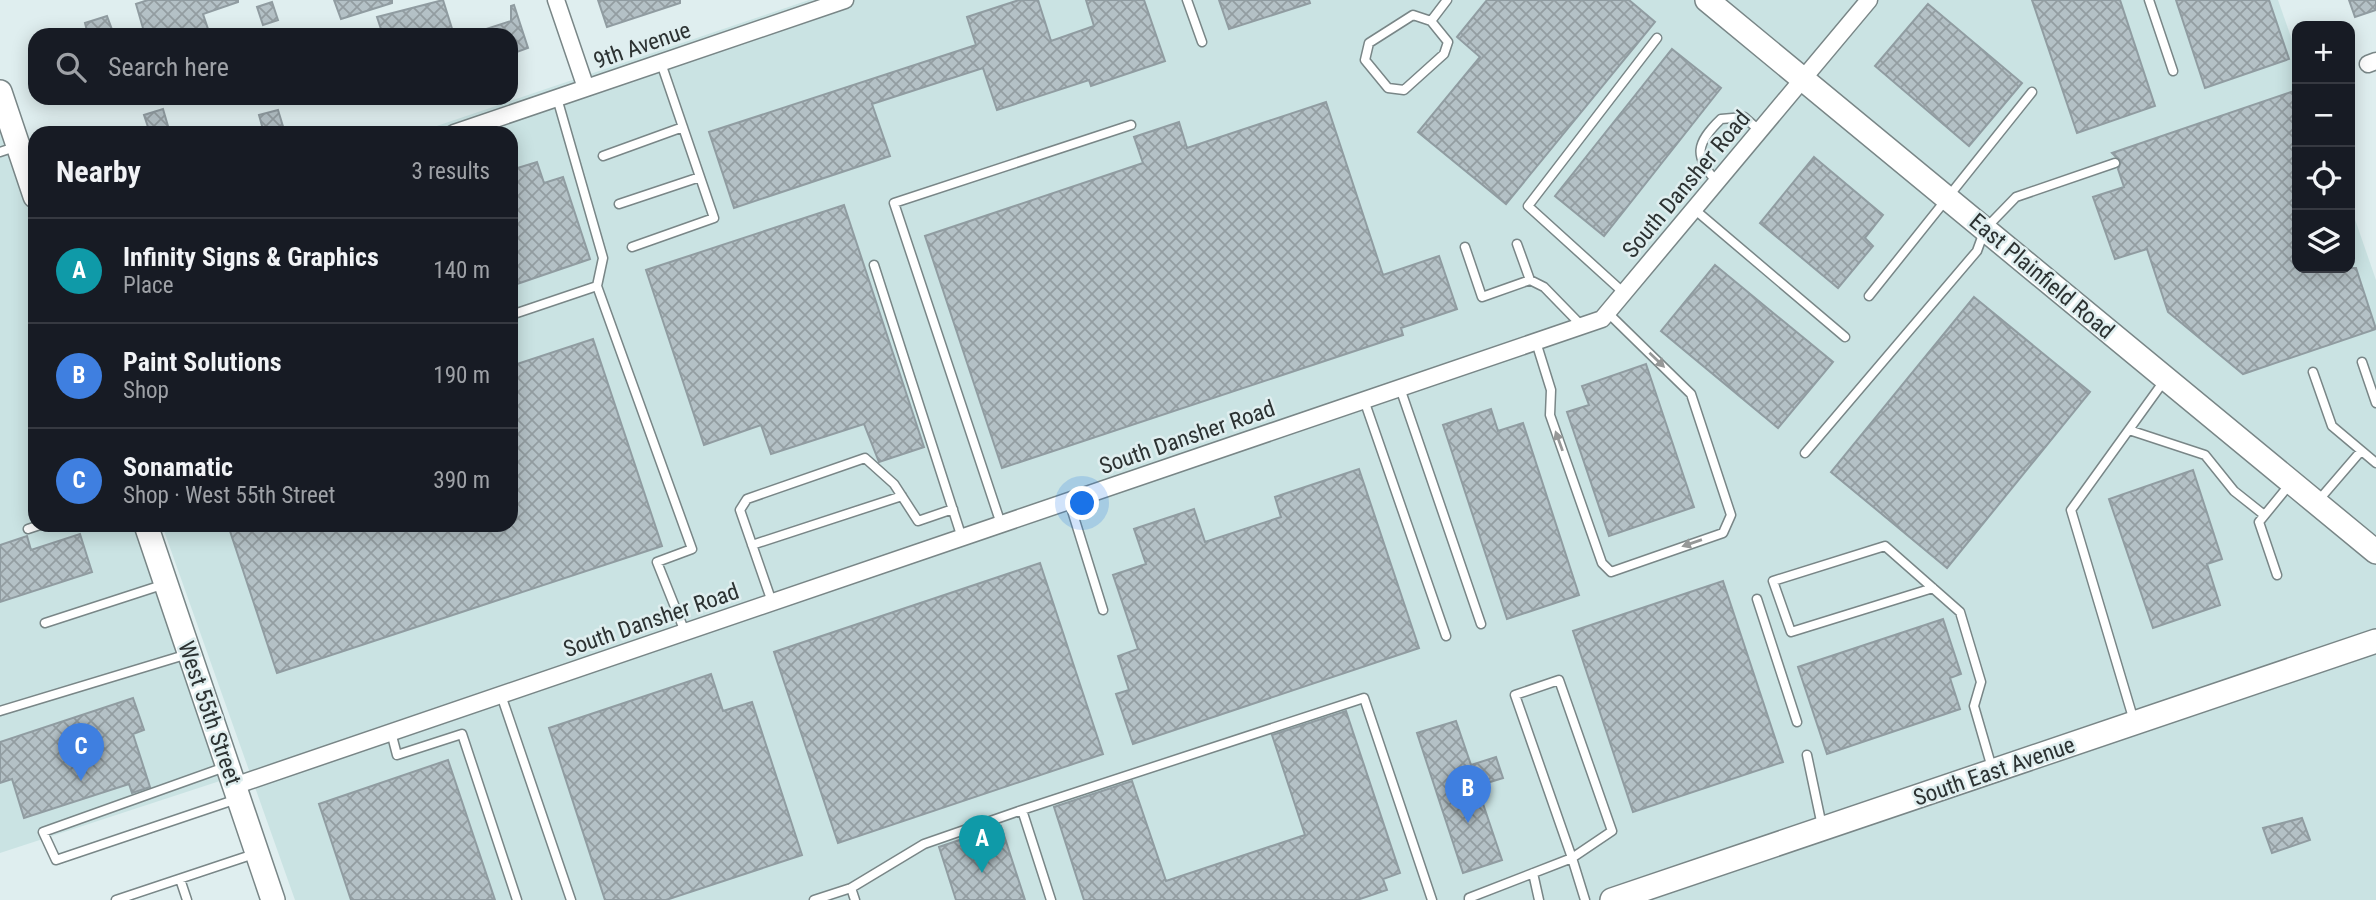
<!DOCTYPE html>
<meta charset="utf-8">
<style>
:root{--surface:#171b24;--page:#242831;--text:#f1f3f6;--muted:#9ea1a6;--line:#363941;--accent:#b45309}
body{margin:0;font-family:"Roboto Condensed",sans-serif;background:var(--page);color:var(--text)}
.controls{position:absolute;right:21px;top:21px;display:grid;overflow:hidden;border-radius:14px;box-shadow:0 4px 18px #0003}
.controls button{width:63px;height:63px;display:grid;place-items:center;padding:0;border:0;border-bottom:2px solid var(--line);background:var(--surface);color:var(--text);font:35px sans-serif}
.you{position:absolute;left:1083px;top:504px;width:24px;height:24px;margin:-18px;border:5px solid #fff;border-radius:50%;background:#1a73e8;box-shadow:0 0 0 10px #1a73e833}
.badge{display:grid;place-items:center;width:46px;height:46px;border-radius:50%;background:var(--accent);color:#fff;font-size:23px;font-weight:700}
.pin{position:absolute;translate:-50% -58px;filter:drop-shadow(0 2px 4px #0008)}
.pin::after{content:'';position:absolute;top:37px;width:24px;height:21px;background:inherit;clip-path:polygon(0 0,100% 0,50% 100%)}
.list{margin:0;padding:0;list-style:none}
h2{display:flex;justify-content:space-between;align-items:center;height:91px;margin:0;padding:0 28px;font-size:30px}
h2 small{font-size:23px;font-weight:400;color:var(--muted)}
.list li{display:grid;grid-template-columns:46px 1fr auto;gap:21px;align-items:center;box-sizing:border-box;height:105px;padding:0 28px;border-top:2px solid var(--line)}
.list b{display:block;font-size:26px;white-space:nowrap}
.list p{margin:0;font-size:23px;white-space:nowrap;color:var(--muted)}
.list em{font-size:23px;font-style:normal;color:var(--muted)}
.icon{flex:none;width:38px;height:38px;fill:none;stroke:currentColor;stroke-width:2;stroke-linecap:round;stroke-linejoin:round}
.map{position:relative;flex:none;width:2376px;height:900px;overflow:hidden}
.search{position:absolute;background:var(--surface);box-shadow:0 4px 18px #0003;left:28px;top:28px;width:490px;height:77px;display:flex;align-items:center;gap:18px;box-sizing:border-box;padding:0 24px;border-radius:21px;color:var(--muted);font-size:26px}
.panel{position:absolute;background:var(--surface);box-shadow:0 4px 18px #0003;left:28px;top:126px;width:490px;height:406px;border-radius:21px}
.map>svg:first-child{display:block}
.built{fill:#cae3e3}
.building{fill:url(#building-cross-hatch);stroke:#909ca1;stroke-width:2}
.lines{fill:none;stroke-linecap:round;stroke-linejoin:round}
.lane-casing{stroke:#798687;stroke-width:11}
.street-casing{stroke:#798687;stroke-width:19}
.secondary-casing{stroke:#798687;stroke-width:26}
.lane{stroke:#fff;stroke-width:8}
.street{stroke:#fff;stroke-width:16}
.secondary{stroke:#fff;stroke-width:23}
.oneway{fill:#969898}
.labels{text-anchor:middle;stroke-width:5;stroke-linejoin:round;paint-order:stroke}
.street-label{font-size:23px;fill:#2c3232;stroke:#dfeeef}
</style>
<div class="map">
<svg width="2376" height="900" viewBox="0 0 2376 900">
<defs>
<pattern id="building-cross-hatch" width="8" height="8" patternUnits="userSpaceOnUse" patternTransform="scale(1.75)"><rect width="8" height="8" fill="#b4c1c6"/><path d="M0 0l8 8M0 8l8-8" fill="none" stroke="#939da1"/></pattern>
</defs>
<rect width="100%" height="100%" fill="#dfeeef"/>
<!-- built -->
<path class="built" d="M 809,0 L 2278,0 L 2297,54 L 2297,268 L 2350,268 L 2350,205 L 2376,280 L 2376,900 L 295,900 L 162,525 L 511,525 L 511,133 L 416,133 Z
M 0,109 L 35,211 L 35,525 L 141,525 L 226,779 L 0,853 Z"/>
<!-- building -->
<path class="building" d="M 148,0 L 238,0 L 238,2 L 203,14 L 210,35 L 145,35 L 136,4 Z
M 334,0 L 392,0 L 392,3 L 341,19 Z
M 443,0 L 454,35 L 400,35 L 399,30 L 383,35 L 377,17 Z
M 598,0 L 680,0 L 680,3 L 607,27 Z
M 1019,0 L 1038,0 L 1051,41 L 1094,26 L 1086,0 L 1144,0 L 1165,61 L 1091,86 L 1089,80 L 997,110 L 983,68 L 872,104 L 890,156 L 734,208 L 709,132 L 976,45 L 967,17 Z
M 1219,0 L 1309,0 L 1310,3 L 1229,29 Z
M 1487,0 L 1629,0 L 1655,22 L 1506,204 L 1418,132 L 1480,57 L 1457,37 Z
M 2032,0 L 2120,0 L 2155,106 L 2077,133 Z
M 2176,0 L 2269,0 L 2289,59 L 2205,88 Z
M 2349,0 L 2376,0 L 2376,10 L 2355,17 Z
M 272,2 L 278,20 L 263,25 L 257,7 Z
M 1928,4 L 2022,83 L 1969,146 L 1875,66 Z
M 514,5 L 528,48 L 511,54 L 511,35 L 477,35 L 477,32 L 511,21 L 511,6 Z
M 107,16 L 114,35 L 88,35 L 85,23 Z
M 1672,49 L 1721,88 L 1604,236 L 1555,196 Z
M 2297,90 L 2297,268 L 2356,268 L 2376,329 L 2243,374 L 2168,312 L 2147,249 L 2115,259 L 2093,197 L 2124,187 L 2118,169 L 2121,162 L 2112,153 Z
M 1326,102 L 1383,275 L 1439,256 L 1457,309 L 1401,328 L 1403,335 L 1002,468 L 925,236 L 1143,163 L 1134,137 L 1179,122 L 1187,148 Z
M 163,109 L 170,133 L 150,133 L 144,115 Z
M 278,110 L 285,133 L 264,133 L 259,115 Z
M 1814,157 L 1883,215 L 1865,238 L 1873,246 L 1838,288 L 1760,223 Z
M 537,162 L 544,183 L 563,177 L 590,259 L 511,286 L 511,170 Z
M 844,205 L 924,447 L 879,462 L 864,424 L 771,454 L 761,425 L 704,445 L 646,270 Z
M 1715,265 L 1833,362 L 1778,428 L 1661,331 Z
M 1974,297 L 2090,392 L 1947,568 L 1831,472 Z
M 593,339 L 662,546 L 277,673 L 228,525 L 511,525 L 511,366 Z
M 1646,364 L 1694,507 L 1609,536 L 1567,412 L 1589,405 L 1582,386 Z
M 1491,409 L 1498,431 L 1523,423 L 1579,595 L 1507,619 L 1443,425 Z
M 1359,469 L 1419,648 L 1133,744 L 1116,694 L 1129,690 L 1118,656 L 1138,649 L 1113,575 L 1146,564 L 1134,529 L 1194,509 L 1205,542 L 1281,517 L 1275,497 Z
M 2193,470 L 2222,559 L 2207,564 L 2220,605 L 2153,628 L 2109,499 Z
M 80,534 L 92,572 L 0,602 L 0,545 L 27,536 L 31,550 Z
M 1040,563 L 1103,754 L 838,843 L 774,652 Z
M 1723,581 L 1783,762 L 1633,812 L 1573,631 Z
M 1943,619 L 1961,674 L 1950,678 L 1960,709 L 1827,754 L 1798,667 Z
M 711,674 L 723,711 L 752,702 L 802,855 L 666,900 L 605,900 L 549,728 Z
M 133,698 L 144,730 L 133,734 L 150,787 L 132,793 L 129,784 L 24,818 L 12,779 L 0,783 L 0,742 Z
M 1346,711 L 1400,873 L 1383,879 L 1387,890 L 1357,900 L 1084,900 L 1054,807 L 1132,781 L 1166,881 L 1305,835 L 1272,735 Z
M 1456,721 L 1471,765 L 1496,757 L 1503,778 L 1477,786 L 1502,860 L 1463,873 L 1417,733 Z
M 448,760 L 495,900 L 351,900 L 319,804 Z
M 2302,818 L 2310,840 L 2272,853 L 2263,828 Z
M 1001,826 L 1025,900 L 956,900 L 939,847 Z"/>
<g class="lines">
<!-- lane casing -->
<g class="lane-casing">
<path id="lane" d="M 1187,0 L 1202,42
M 2149,0 L 2173,71
M 1413,15 L 1431,21 L 1448,42 L 1444,54 L 1404,90 L 1388,88 L 1365,60 L 1369,43 Z
M 1431,21 L 1447,0
M 557,98 L 603,258 L 597,286
M 0,152 L 15,147
M 603,156 L 683,127
M 1717,182 C 1693,156 1696,143 1721,119 L 1744,117 L 1760,131
M 619,204 L 700,177
M 1694,209 L 1845,337
M 1517,244 L 1530,280
M 632,247 L 714,218 L 661,63
M 1465,247 L 1482,297 L 1530,280 L 1544,287 L 1582,326
M 874,265 L 962,538
M 1624,293 L 1528,206 L 1657,38
M 1869,296 L 2032,92
M 511,315 L 597,286 L 692,549 L 657,562 L 685,632
M 1536,342 L 1551,390 L 1550,415 L 1602,563 L 1611,572 L 1723,533 L 1731,515 L 1691,394 L 1608,313
M 2362,362 L 2376,403
M 2313,372 L 2332,426 L 2376,463
M 1400,388 L 1481,624
M 1364,400 L 1446,636
M 2129,430 L 2205,455 L 2234,491 L 2263,514
M 1805,453 L 1977,251 L 1985,229 L 2016,197 L 2115,163
M 1069,501 L 1103,610
M 2318,501 L 2361,451
M 1001,524 L 894,203 L 1131,125
M 28,529 L 40,525
M 752,545 L 902,496
M 2277,575 L 2259,522 L 2290,484
M 1933,588 L 1791,632 L 1773,581 L 1885,546 L 1960,612 L 1981,682 L 1974,706 L 1992,768
M 1757,599 L 1797,722
M 772,602 L 740,510 L 747,499 L 865,458 L 894,484 L 918,521 L 953,509
M 45,623 L 165,584
M 1559,680 L 1612,831 L 1572,858 L 1515,695 Z
M 501,695 L 571,900
M 0,711 L 188,654
M 2134,721 L 2071,510 L 2164,381
M 391,732 L 397,755 L 462,734 L 517,900
M 1807,755 L 1822,826
M 225,767 L 43,832 L 56,860 L 237,799
M 1533,873 L 1539,900
M 180,879 L 187,900
M 851,888 L 855,900
M 116,900 L 254,854
M 814,900 L 851,888 L 924,844 L 1022,810
M 1051,900 L 1022,810 L 1364,698 L 1432,900
M 1469,900 L 1469,898 L 1572,858 L 1585,900"/>
</g>
<!-- street casing -->
<g class="street-casing">
<path id="street" d="M 556,0 L 586,88
M 2368,64 L 2376,61
M 454,133 L 845,0
M 234,786 L 1602,319 L 1869,0"/>
</g>
<!-- secondary casing -->
<g class="secondary-casing">
<path id="secondary" d="M 1707,0 L 2376,552
M 0,92 L 35,196
M 146,525 L 273,900
M 1612,900 L 2376,641"/>
</g>
<!-- lane -->
<use href="#lane" class="lane"/>
<!-- street -->
<use href="#street" class="street"/>
<!-- secondary -->
<use href="#secondary" class="secondary"/>
</g>
<!-- one-way arrows -->
<defs><path id="oneway-solid" d="M-6-.8H1V-3.2L6.5 0L1 3.2V.8H-6Z" transform="scale(1.75)"/></defs>
<g class="oneway">
<use href="#oneway-solid" transform="translate(1657 360) rotate(44)"/>
<use href="#oneway-solid" transform="translate(1559 441) rotate(-110)"/>
<use href="#oneway-solid" transform="translate(1692 543) rotate(161)"/>
</g>
<g class="labels">
<!-- street labels -->
<g class="street-label">
<text transform="translate(642 45) rotate(-19)" y="8">9th Avenue</text>
<text transform="translate(1686 184) rotate(-50)" y="8">South Dansher Road</text>
<text transform="translate(2042 276) rotate(40)" y="8">East Plainfield Road</text>
<text transform="translate(1187 437) rotate(-19)" y="8">South Dansher Road</text>
<text transform="translate(651 620) rotate(-19)" y="8">South Dansher Road</text>
<text transform="translate(210 713) rotate(71)" y="8">West 55th Street</text>
<text transform="translate(1994 771) rotate(-19)" y="8">South East Avenue</text>
</g>
</g>
</svg>
<div class="controls">
<button>+</button>
<button>−</button>
<button><svg class="icon" aria-label="locate" viewBox="0 0 24 24"><circle cx="12" cy="12" r="6"/><path d="M12 2v4M12 18v4M2 12h4M18 12h4"/></svg></button>
<button><svg class="icon" aria-label="layers" viewBox="0 0 24 24"><path d="M12 4l9 5-9 5-9-5zM3 14l9 5 9-5"/></svg></button>
</div>
<div class="you"></div>
<div class="pin badge" style="left:982px;top:873px;background:#0f9aa8">A</div>
<div class="pin badge" style="left:1468px;top:823px;background:#3f7fe0">B</div>
<div class="pin badge" style="left:81px;top:781px;background:#3f7fe0">C</div>
<div class="search"><svg class="icon" aria-label="search" viewBox="0 0 24 24"><circle cx="10" cy="10" r="6"/><path d="M15 15l6 6"/></svg>Search here</div>
<section class="panel">
<h2>Nearby<small>3 results</small></h2>
<ul class="list">
<li><span class="badge" style="background:#0f9aa8">A</span><div><b>Infinity Signs &amp; Graphics</b><p>Place</p></div><em>140 m</em></li>
<li><span class="badge" style="background:#3f7fe0">B</span><div><b>Paint Solutions</b><p>Shop</p></div><em>190 m</em></li>
<li><span class="badge" style="background:#3f7fe0">C</span><div><b>Sonamatic</b><p>Shop · West 55th Street</p></div><em>390 m</em></li>
</ul>
</section>
</div>
